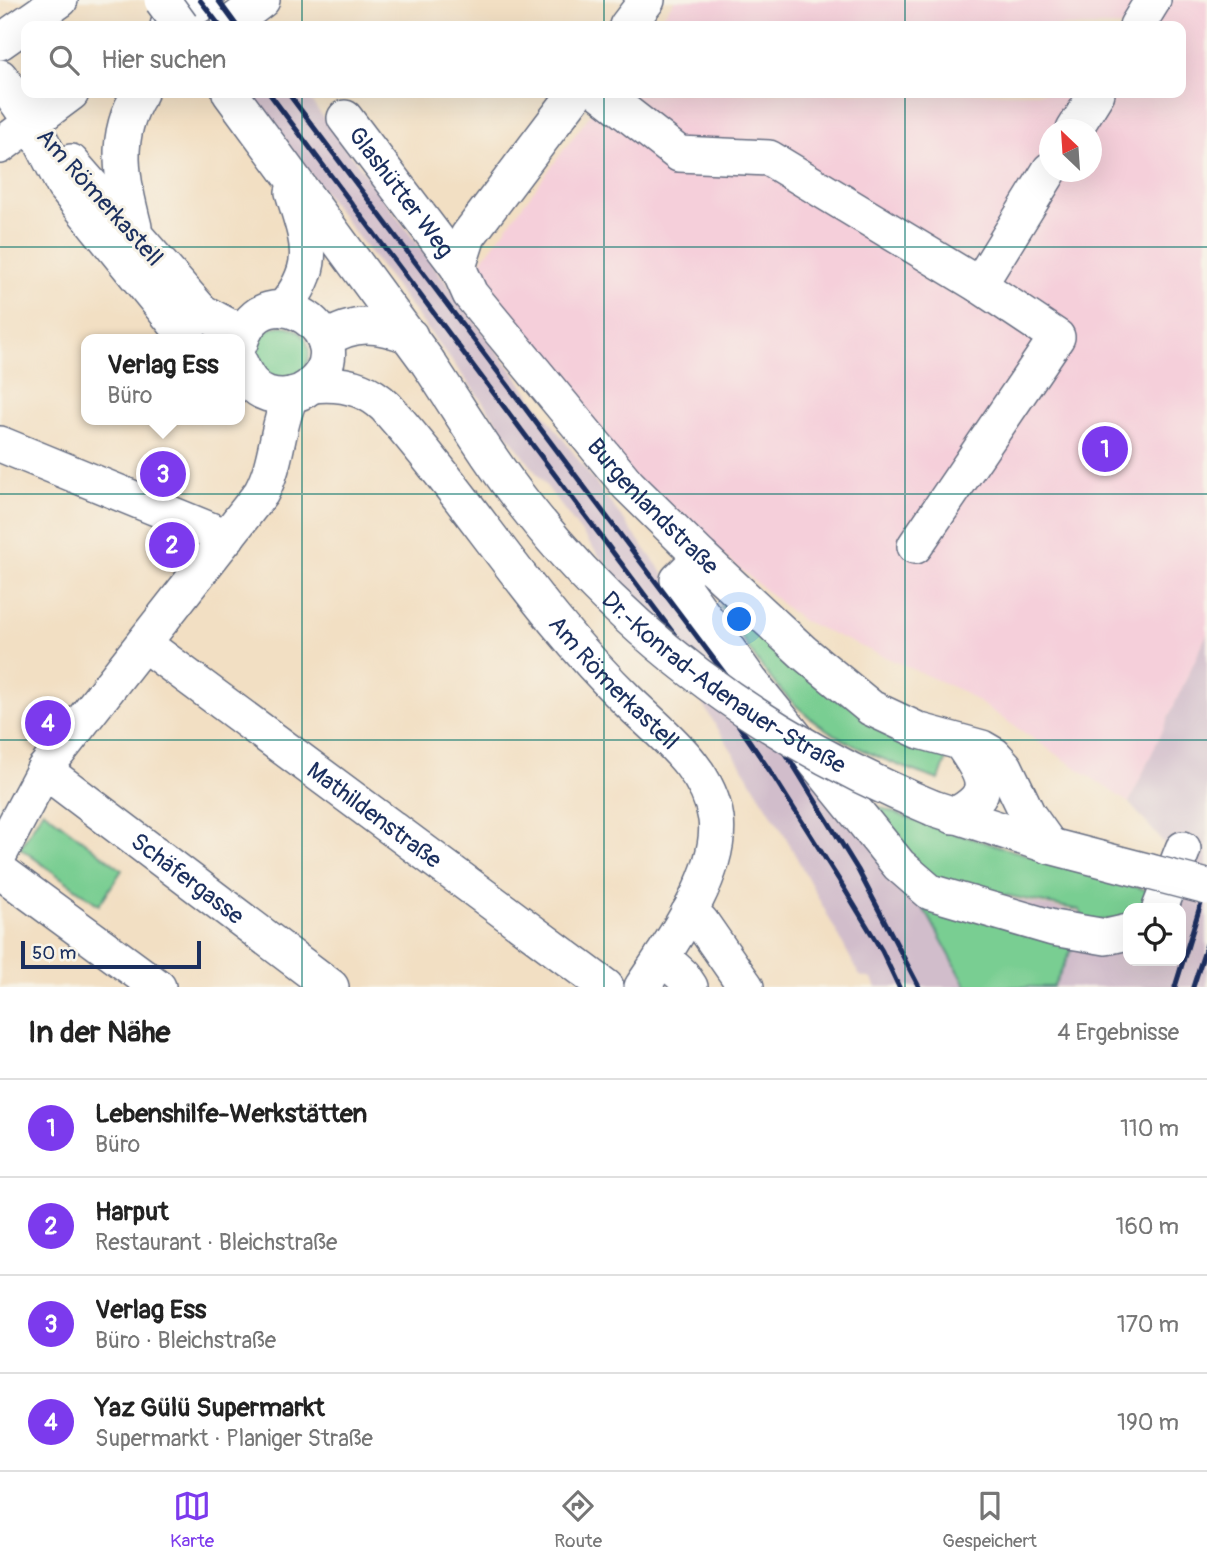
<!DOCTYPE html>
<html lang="de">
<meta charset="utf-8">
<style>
:root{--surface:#fff;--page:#f2f2f2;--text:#222;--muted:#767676;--line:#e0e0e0;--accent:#7c3aed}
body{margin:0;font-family:Pangolin,sans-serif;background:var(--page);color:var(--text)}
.controls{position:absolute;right:21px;bottom:21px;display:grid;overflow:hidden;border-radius:14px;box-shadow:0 7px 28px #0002}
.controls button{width:63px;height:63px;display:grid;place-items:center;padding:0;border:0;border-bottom:2px solid var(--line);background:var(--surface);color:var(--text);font:35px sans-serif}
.compass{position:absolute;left:1039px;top:119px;width:63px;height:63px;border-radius:50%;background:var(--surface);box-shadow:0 7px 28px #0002;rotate:335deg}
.scale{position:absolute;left:21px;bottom:18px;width:180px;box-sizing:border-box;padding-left:7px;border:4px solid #1b2f5e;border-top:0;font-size:19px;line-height:24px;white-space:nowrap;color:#1b2f5e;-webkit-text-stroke:5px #f7f3e8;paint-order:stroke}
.you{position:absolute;left:740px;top:620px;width:24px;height:24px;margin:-18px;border:5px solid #fff;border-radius:50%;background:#1a73e8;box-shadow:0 0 0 10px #1a73e833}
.badge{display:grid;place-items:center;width:46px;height:46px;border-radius:50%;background:var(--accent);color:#fff;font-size:23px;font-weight:700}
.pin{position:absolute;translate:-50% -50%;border:4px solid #fff;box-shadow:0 2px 7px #0006}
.popup{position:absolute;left:81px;top:334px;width:164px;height:91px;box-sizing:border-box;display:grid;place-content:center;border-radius:14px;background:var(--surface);filter:drop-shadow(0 2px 5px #0005);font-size:23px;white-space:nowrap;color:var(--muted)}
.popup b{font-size:26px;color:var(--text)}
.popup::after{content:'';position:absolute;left:50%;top:100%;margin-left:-14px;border:14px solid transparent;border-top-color:var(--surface)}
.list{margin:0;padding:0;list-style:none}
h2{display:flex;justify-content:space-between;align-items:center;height:91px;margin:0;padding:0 28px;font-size:30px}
h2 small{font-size:23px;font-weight:400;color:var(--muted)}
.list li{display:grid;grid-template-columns:46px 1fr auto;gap:21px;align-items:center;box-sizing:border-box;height:98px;padding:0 28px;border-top:2px solid var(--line)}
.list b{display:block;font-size:26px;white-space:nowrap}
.list p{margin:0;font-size:23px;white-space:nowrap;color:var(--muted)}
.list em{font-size:23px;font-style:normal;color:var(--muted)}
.icon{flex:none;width:38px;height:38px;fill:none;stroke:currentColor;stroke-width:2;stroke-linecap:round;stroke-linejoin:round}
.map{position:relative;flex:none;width:1207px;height:987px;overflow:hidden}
.search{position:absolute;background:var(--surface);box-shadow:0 7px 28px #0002;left:21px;right:21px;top:21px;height:77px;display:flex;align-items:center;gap:18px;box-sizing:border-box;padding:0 24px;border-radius:14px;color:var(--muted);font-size:26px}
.sheet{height:483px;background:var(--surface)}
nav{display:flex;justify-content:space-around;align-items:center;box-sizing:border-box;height:98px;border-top:2px solid var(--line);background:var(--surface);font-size:19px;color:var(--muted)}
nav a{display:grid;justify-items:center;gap:4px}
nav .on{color:var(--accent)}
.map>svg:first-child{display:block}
.built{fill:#f5cfda;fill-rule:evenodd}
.industrial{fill:#d1bdcb}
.green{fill:#79ce92;stroke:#4a7e78;stroke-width:2}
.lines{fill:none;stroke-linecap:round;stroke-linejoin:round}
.minor-casing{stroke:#666d81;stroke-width:38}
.minor{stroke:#fff;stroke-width:35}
.rail{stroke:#1b2f5e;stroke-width:5}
.minor-bridge-casing{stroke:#666d81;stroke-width:38;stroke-linecap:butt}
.minor-bridge{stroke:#fff;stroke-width:35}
.grid{fill:none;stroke:#0f766e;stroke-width:2;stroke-opacity:0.55}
.labels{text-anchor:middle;stroke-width:6;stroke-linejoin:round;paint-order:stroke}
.street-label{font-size:24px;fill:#1b2f5e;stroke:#f7f3e8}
</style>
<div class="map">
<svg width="1207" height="987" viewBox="0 0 1207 987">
<rect width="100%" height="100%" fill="#f7f3e8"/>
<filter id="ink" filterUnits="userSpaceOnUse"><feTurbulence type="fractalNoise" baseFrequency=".0143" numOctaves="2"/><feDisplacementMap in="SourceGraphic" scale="14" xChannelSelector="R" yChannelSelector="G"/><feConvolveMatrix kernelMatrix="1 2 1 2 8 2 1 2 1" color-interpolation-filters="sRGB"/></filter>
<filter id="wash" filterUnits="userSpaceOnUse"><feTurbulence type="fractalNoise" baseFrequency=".00686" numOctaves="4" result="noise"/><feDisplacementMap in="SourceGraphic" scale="28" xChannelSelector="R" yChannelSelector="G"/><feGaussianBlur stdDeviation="1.57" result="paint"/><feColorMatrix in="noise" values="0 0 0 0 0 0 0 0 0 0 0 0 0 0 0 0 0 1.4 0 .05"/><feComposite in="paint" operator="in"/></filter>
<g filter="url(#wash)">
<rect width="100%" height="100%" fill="#f2dfc3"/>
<!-- built -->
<path class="built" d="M 675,0 L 1207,0 L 1207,634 L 1129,803 L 962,691 L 801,620 L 638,484 L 477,267 L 606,93 L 1181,93 L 1181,26 L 655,26 ZM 1050,130 L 1092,130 L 1092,172 L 1050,172 Z"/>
<!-- industrial -->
<path class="industrial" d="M 249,93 L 305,93 L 748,687 L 938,884 L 1079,912 L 1084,923 L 1128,922 L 1128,961 L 1181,961 L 1181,908 L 1146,908 L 1177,858 L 1129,803 L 1207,634 L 1207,987 L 876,987 L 872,979 L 860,976 L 783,832 L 659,635 Z"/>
<!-- green -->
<path class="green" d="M255 353a27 27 0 1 1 54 0a27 27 0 1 1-54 0Z
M 726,603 L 949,752 L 939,780 C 892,764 837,743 800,709 C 767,681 745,642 721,606 Z
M 871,804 L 930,826 L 1153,892 L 1143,908 L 1128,908 L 1128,919 L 1086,921 L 1079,910 L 939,882 L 895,844 Z
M 43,810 L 122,870 L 99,905 L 20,848 Z
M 906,884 L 1076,941 L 1053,987 L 967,987 L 929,917 Z"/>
</g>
<g filter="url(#ink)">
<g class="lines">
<!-- minor casing -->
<g class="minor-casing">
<g id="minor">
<path d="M 168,26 L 206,0"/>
<path d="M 228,26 L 262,0"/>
<path d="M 627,26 L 647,0"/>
<path d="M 1137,26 L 1153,0"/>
<path d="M 0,42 L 60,0"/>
<path d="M 0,77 L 32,123 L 64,186 L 188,339"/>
<path d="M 230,93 L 427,361"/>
<path d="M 601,93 L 679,154 L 769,158 L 979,285"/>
<path id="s1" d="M 345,118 L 458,267 L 470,294 L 628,485 L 701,557 L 803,652 L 871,708 L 920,731 L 982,748 L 994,755 L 1005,767 L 1028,815 L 1050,846"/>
<path d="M 1074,130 L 1097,93"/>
<path d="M 0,146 L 71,93"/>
<path d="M 71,162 L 202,312 L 228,326 L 245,330"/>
<path d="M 134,227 C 122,179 112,137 140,93"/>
<path d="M 458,267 L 468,236 L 576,93"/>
<path d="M 283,309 C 320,264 308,242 293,192"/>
<path d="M 325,340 C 354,320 379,324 410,336"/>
<path d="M 240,343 C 263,264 370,339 309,387 C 298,396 282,398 268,394 C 253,389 246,377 240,363"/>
<path id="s2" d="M 312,385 C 339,382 366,387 386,407 C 471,502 537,613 629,702 C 664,736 709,769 716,819 C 723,872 670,945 642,987"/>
<path d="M 0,444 L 227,537"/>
<path d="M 915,546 L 1057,337 L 979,285 L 1050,170"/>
<path d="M 701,557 L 678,580 L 750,681 L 899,865 L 930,892 L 1053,928 L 1106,937 L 1128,932"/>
<path id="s3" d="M 144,644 L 606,987"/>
<path id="s4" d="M 44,770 L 331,987"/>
<path d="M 933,808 L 1050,846 L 1150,872"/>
<path d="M 953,816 C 997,794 984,776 961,743"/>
<path d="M 0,853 L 44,770 L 261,493 C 278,462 276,427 291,395"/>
<path d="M 0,871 L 158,987"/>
<path d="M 1160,908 L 1183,849"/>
<path d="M 688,914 L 701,922 L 746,987"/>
<path d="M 662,957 L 682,975 L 690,987"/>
</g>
</g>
<!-- minor -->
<use href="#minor" class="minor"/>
<!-- rail -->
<path class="rail" d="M 200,0 L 220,26
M 218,0 L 237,26
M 269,93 L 698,666 L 772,774 L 839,880 L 882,951 L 899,987
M 288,93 L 792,763 L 858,870 L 919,987
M 1175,987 L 1207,884
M 1193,987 L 1207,944"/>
<!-- minor-bridge casing -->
<g class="minor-bridge-casing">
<g id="minor-bridge">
<path d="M 162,0 L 181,26"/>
<path id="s5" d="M 427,361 C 459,409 489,460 525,505 C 633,643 772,742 933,808"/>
<path d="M 1150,872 L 1207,887"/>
</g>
</g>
<!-- minor-bridge -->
<use href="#minor-bridge" class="minor-bridge"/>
</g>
</g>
<!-- grid -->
<path class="grid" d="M 302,0 L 302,26M 604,0 L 604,26M 905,0 L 905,26M 302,93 L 302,987M 604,93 L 604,987M 905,93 L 905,987M 0,247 L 1207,247M 0,494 L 1207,494M 0,740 L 1207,740"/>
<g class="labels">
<!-- street labels -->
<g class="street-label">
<text dy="8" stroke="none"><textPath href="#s1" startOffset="93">Glashütter Weg</textPath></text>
<text transform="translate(100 197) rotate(48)" y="8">Am Römerkastell</text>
<text dy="8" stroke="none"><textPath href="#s1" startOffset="497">Burgenlandstraße</textPath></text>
<text dy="8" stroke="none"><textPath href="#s5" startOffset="443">Dr.-Konrad-Adenauer-Straße</textPath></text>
<text dy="8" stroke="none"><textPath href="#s2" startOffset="438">Am Römerkastell</textPath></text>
<text dy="8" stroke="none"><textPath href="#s3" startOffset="287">Mathildenstraße</textPath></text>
<text dy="8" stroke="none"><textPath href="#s4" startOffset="180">Schäfergasse</textPath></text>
</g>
</g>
</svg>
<div class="controls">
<button><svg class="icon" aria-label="locate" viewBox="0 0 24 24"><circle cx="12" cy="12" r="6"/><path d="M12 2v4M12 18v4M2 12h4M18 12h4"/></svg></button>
</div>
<svg class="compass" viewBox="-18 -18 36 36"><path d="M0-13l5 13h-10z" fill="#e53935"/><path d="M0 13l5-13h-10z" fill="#767676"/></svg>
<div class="scale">50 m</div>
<div class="you"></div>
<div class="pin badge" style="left:1105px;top:449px">1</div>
<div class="pin badge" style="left:172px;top:545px">2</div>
<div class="pin badge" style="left:163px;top:474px">3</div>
<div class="popup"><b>Verlag Ess</b>Büro</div>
<div class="pin badge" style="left:48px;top:723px">4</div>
<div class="search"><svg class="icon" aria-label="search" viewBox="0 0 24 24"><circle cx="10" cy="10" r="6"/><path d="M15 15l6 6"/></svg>Hier suchen</div>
</div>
<section class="sheet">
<h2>In der Nähe<small>4 Ergebnisse</small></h2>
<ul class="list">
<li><span class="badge">1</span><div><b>Lebenshilfe-Werkstätten</b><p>Büro</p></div><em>110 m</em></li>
<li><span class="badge">2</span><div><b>Harput</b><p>Restaurant · Bleichstraße</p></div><em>160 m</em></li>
<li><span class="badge">3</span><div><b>Verlag Ess</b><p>Büro · Bleichstraße</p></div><em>170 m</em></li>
<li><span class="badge">4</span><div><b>Yaz Gülü Supermarkt</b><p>Supermarkt · Planiger Straße</p></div><em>190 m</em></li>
</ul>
</section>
<nav>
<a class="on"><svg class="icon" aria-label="map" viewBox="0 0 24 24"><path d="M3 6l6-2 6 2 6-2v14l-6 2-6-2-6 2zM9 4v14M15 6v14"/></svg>Karte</a>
<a><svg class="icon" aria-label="directions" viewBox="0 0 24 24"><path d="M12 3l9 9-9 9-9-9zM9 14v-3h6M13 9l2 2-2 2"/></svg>Route</a>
<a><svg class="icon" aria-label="saved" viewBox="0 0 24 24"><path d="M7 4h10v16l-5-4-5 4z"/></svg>Gespeichert</a>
</nav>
